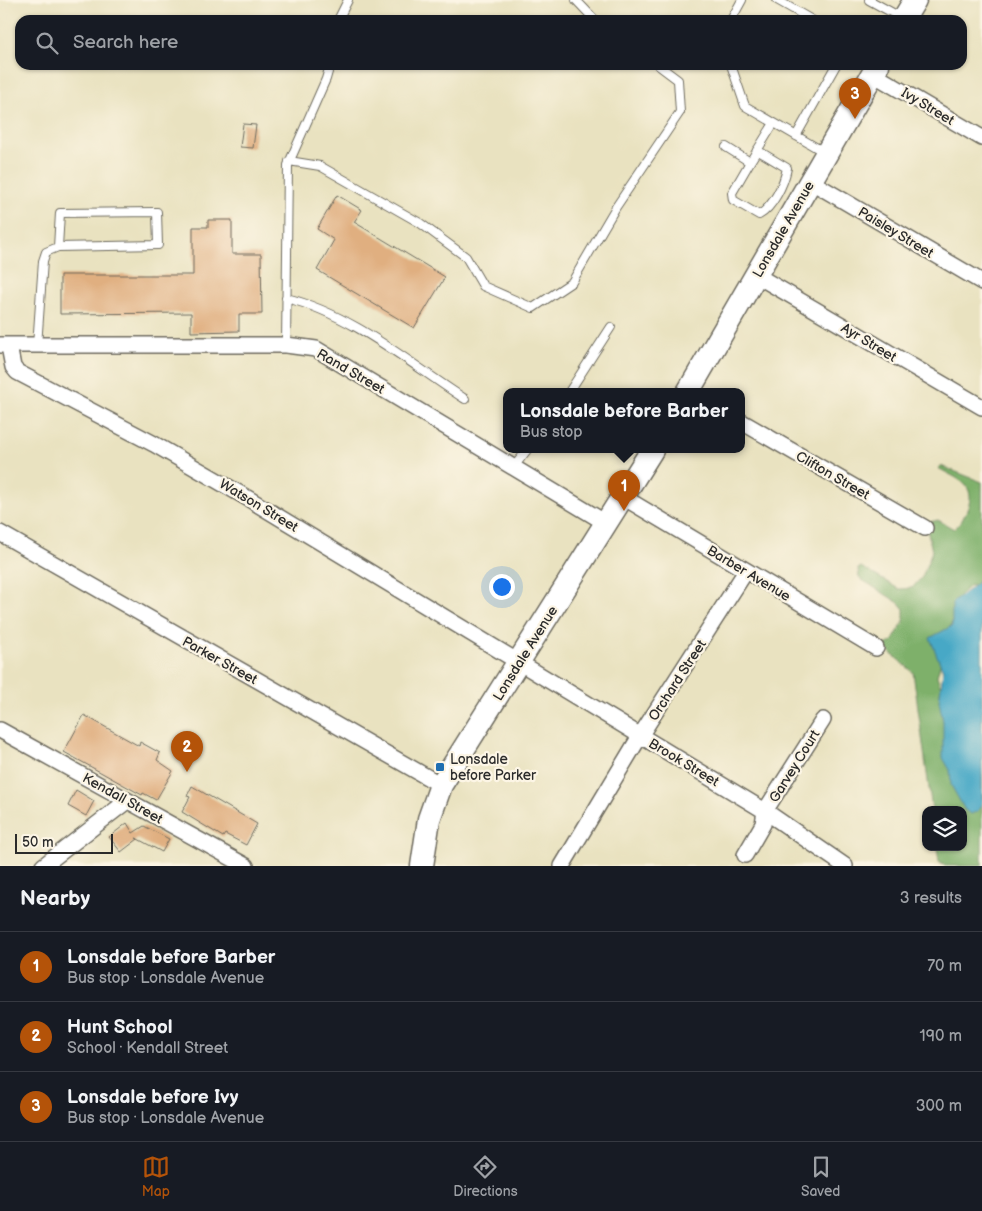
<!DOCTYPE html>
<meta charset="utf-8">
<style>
:root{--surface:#171b24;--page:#242831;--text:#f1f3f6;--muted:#9ea1a6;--line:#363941;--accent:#b45309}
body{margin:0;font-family:"Balsamiq Sans",sans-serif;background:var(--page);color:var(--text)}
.controls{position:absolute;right:15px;bottom:15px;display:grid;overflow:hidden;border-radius:10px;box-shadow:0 1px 4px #0004}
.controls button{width:45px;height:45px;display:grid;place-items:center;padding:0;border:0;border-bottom:1px solid var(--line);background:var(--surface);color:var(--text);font:25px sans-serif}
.scale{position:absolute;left:15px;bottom:12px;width:98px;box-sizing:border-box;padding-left:5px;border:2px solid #2b2b2b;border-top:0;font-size:14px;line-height:18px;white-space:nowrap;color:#2b2b2b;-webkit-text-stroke:4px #fcf5e5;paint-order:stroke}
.you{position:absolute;left:501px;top:586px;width:18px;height:18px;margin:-12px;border:4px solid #fff;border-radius:50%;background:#1a73e8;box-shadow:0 0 0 8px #1a73e833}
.badge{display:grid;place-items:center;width:32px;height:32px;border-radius:50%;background:var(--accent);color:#fff;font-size:16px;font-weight:700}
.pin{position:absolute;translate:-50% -41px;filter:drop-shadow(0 1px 2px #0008)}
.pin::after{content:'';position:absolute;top:26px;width:18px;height:15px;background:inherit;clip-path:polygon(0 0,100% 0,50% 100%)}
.popup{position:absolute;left:503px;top:388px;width:242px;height:65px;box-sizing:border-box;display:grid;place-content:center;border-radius:10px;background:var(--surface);filter:drop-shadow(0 1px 4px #0005);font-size:16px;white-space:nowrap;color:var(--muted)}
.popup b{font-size:19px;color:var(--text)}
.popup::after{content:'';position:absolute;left:50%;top:100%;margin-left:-10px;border:10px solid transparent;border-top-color:var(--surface)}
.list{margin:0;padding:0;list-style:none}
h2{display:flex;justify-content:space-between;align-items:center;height:65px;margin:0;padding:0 20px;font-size:21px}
h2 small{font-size:16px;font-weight:400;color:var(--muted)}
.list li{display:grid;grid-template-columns:32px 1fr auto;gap:15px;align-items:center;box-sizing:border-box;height:70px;padding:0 20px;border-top:1px solid var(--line)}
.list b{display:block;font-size:19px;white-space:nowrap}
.list p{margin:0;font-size:16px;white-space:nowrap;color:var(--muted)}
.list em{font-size:16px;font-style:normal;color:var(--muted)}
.icon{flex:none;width:28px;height:28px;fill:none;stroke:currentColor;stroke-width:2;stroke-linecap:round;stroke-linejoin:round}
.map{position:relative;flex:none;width:982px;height:866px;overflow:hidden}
.search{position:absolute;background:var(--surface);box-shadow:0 1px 4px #0004;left:15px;right:15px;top:15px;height:55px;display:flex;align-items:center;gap:12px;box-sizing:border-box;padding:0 18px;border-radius:15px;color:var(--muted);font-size:19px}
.sheet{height:275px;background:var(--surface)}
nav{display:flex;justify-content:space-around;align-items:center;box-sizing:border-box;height:70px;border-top:1px solid var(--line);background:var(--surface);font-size:14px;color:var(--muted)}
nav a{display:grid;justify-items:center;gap:2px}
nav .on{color:var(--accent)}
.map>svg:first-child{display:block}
.forest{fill:#7eb06b;stroke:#546e4b}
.water{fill:#47a8c6;stroke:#396a78}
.building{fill:#e0af80}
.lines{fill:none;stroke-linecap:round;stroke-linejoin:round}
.service-casing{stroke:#6e6b5f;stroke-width:10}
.minor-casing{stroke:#6e6b5f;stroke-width:18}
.primary-casing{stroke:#6e6b5f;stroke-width:25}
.service{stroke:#fff;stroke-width:8}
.minor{stroke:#fff;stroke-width:15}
.primary{stroke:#fff;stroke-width:22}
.poi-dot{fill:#1f6fb2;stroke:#fcf5e5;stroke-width:2}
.labels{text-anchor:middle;stroke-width:4.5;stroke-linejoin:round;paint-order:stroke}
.street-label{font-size:14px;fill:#2b2b2b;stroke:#fcf5e5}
.poi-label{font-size:14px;fill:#2b2b2b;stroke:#fcf5e5;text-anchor:start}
</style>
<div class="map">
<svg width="982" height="866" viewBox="0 0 982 866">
<rect width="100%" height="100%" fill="#fcf5e5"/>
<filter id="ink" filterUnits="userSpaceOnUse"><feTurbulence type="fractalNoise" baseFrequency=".02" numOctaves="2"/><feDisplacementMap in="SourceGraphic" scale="10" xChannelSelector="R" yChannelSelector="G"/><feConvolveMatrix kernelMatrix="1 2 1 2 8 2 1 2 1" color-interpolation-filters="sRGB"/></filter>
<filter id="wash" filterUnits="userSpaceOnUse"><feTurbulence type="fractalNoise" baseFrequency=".0096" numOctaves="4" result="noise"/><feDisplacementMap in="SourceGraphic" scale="20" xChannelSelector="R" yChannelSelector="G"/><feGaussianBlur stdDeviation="1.12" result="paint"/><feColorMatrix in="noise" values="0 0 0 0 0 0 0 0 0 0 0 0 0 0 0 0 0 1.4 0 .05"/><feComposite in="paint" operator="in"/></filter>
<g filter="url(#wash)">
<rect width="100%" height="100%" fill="#e9e2c0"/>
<!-- forest -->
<path class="forest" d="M 941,466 L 982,482 L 982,584 L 969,586 L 959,596 L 937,676 L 941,687 L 982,775 L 982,866 L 945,866 L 939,862 L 937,847 L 963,847 L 963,810 L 932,810 L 913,672 L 882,646 L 892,642 L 904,621 L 904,609 L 899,603 L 859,578 L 858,569 L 861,567 L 899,589 L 912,588 L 922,577 L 932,551 L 926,523 L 938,520 L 954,529 C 961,523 963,518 967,510 C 978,484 957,479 938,468 Z"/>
<!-- water -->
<path class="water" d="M 982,579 L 982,802 L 978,811 L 971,814 L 965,810 L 951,785 L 950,770 L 943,758 L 943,721 L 939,701 L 943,671 L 930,638 L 952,626 L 952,603 Z"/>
<g id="blocks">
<!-- building -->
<path class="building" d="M 243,124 L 256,125 L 253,148 L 240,147 Z
M 337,195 L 362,210 L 354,222 L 445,277 L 414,328 L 317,270 L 334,240 L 317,229 Z
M 208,220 L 232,220 L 232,254 L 261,254 L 262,314 L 239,314 L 239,331 L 191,332 L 191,313 L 60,314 L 60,275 L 193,275 L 193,227 L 208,227 Z
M 84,715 L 139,746 L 140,742 L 160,753 L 157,760 L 173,771 L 156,800 L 143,793 L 142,795 L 64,752 Z
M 192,786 L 257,824 L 246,845 L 225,834 L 223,837 L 182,812 L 190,797 L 187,796 Z
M 76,790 L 94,801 L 86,816 L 68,806 Z
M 127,823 L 133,833 L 144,826 L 169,839 L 162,852 L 136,838 L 138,839 L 121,852 L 109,837 Z"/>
</g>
</g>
<g filter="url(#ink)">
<use href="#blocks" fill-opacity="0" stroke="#6e6b5f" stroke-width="1"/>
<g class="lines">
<!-- service casing -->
<g class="service-casing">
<path id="service" d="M 576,0 L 595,20
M 777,0 L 812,20
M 869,0 L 902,18
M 338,20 L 348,0
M 731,20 L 742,0
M 731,65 L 745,106 L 824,152
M 796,136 L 836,65
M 726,147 L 750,162 L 774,123
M 289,161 L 320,166 L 420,223 L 466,257 L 483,286 L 533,308 L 572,282 L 616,207 L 680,112 L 678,80 L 658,65
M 750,162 L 732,193 L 733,200 L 759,215 C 773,207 784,184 787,168 L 757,150
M 286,298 C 352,314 409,363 465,399
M 286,345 L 288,165 L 326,79 L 330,65
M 37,346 L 43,261 L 46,252 L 58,247 L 158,245 L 157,212 L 60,213 L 58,247
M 569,392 L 611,327
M 513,468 L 527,450"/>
</g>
<!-- minor casing -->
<g class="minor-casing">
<path id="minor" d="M 873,74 L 982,138
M 810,181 L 982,282
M 756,275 L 982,407
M 0,345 L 286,345 L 316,349 L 606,523
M 9,346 L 13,367 L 17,372 L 154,444 L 249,499 L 765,811 L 845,866
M 742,422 L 925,528
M 623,497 L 876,648
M 0,533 L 441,785
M 0,730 L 246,866
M 745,855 L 763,824 L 765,811 L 823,720
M 43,866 L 127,801
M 562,866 L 640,736 L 746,571"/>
</g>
<!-- primary casing -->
<g class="primary-casing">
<path id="primary" d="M 903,20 L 915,0
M 688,392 L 878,65
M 422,866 L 429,819 L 441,785 L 652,450"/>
</g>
<!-- service -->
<use href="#service" class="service"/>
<!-- minor -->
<use href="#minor" class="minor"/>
<!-- primary -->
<use href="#primary" class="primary"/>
</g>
</g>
<!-- markers -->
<rect class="poi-dot" x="435" y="762" width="10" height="10" rx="2.5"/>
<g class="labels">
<!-- street labels -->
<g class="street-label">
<text transform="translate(928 106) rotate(31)" y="5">Ivy Street</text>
<text transform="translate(783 229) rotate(-60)" y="5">Lonsdale Avenue</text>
<text transform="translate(896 232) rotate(31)" y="5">Paisley Street</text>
<text transform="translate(869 342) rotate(31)" y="5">Ayr Street</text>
<text transform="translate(351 371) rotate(30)" y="5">Rand Street</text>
<text transform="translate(833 475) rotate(30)" y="5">Clifton Street</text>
<text transform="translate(259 505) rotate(31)" y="5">Watson Street</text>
<text transform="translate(749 573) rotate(31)" y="5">Barber Avenue</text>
<text transform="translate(525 653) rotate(-58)" y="5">Lonsdale Avenue</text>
<text transform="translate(220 660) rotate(29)" y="5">Parker Street</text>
<text transform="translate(677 680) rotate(-57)" y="5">Orchard Street</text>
<text transform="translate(684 762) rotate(31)" y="5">Brook Street</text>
<text transform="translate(794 766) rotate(-58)" y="5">Garvey Court</text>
<text transform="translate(123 798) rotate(29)" y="5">Kendall Street</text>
</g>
<!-- poi labels -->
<g class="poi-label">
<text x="450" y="764">Lonsdale<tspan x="450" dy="16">before Parker</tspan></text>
</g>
</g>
</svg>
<div class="controls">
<button><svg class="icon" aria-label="layers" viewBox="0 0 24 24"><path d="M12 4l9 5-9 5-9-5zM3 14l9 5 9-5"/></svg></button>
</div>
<div class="scale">50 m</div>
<div class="you"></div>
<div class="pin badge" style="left:624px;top:511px">1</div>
<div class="popup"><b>Lonsdale before Barber</b>Bus stop</div>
<div class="pin badge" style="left:187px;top:772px">2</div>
<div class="pin badge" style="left:855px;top:119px">3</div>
<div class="search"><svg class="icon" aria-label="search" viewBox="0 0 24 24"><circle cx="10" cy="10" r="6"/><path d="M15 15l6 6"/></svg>Search here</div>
</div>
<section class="sheet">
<h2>Nearby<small>3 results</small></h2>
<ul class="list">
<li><span class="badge">1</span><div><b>Lonsdale before Barber</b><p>Bus stop · Lonsdale Avenue</p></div><em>70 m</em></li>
<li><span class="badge">2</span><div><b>Hunt School</b><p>School · Kendall Street</p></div><em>190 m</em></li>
<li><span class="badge">3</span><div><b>Lonsdale before Ivy</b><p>Bus stop · Lonsdale Avenue</p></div><em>300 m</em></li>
</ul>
</section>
<nav>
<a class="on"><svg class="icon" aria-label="map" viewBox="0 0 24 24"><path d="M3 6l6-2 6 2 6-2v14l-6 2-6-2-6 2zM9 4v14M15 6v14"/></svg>Map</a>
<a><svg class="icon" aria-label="directions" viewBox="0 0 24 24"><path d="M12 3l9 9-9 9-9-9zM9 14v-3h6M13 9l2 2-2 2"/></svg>Directions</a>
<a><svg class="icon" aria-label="saved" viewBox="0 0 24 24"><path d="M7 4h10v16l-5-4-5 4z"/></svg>Saved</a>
</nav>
